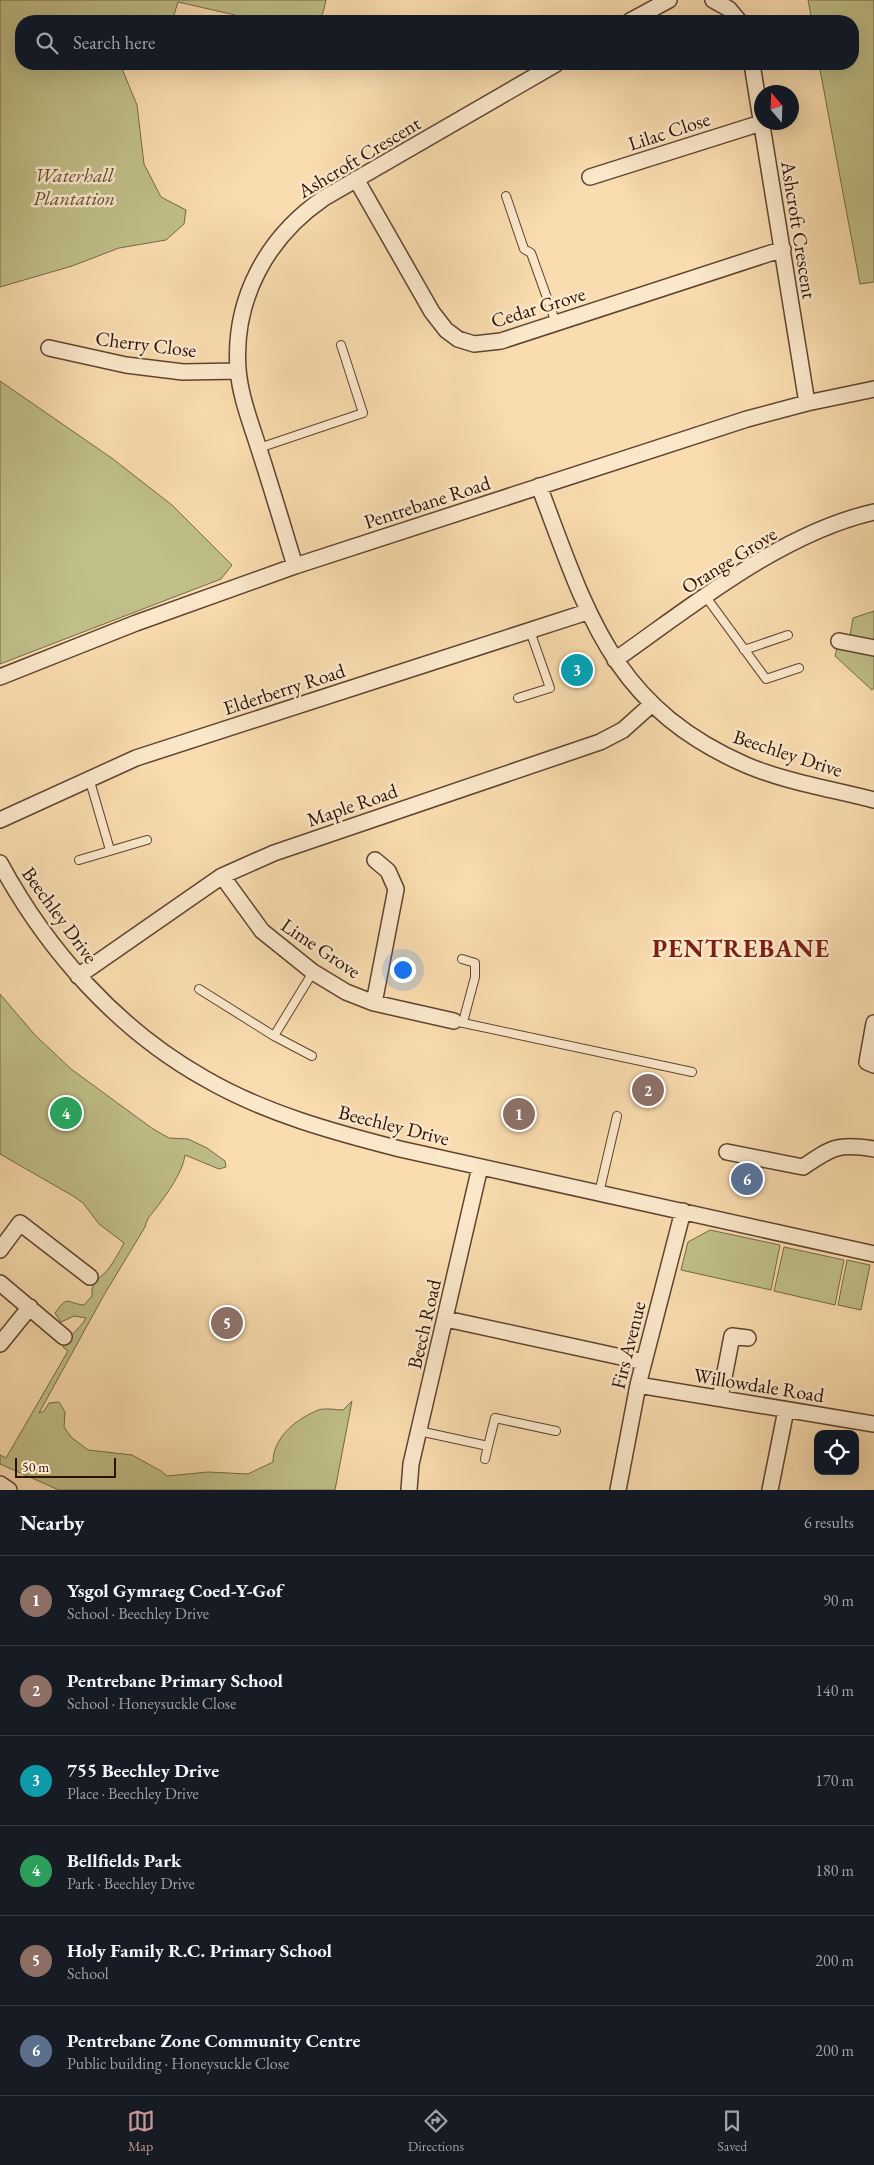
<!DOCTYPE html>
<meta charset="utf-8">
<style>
:root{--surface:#171b24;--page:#20242c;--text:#f1f3f6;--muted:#9ea1a6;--line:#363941;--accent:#c59692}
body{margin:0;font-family:"EB Garamond",serif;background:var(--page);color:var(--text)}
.controls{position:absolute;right:15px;bottom:15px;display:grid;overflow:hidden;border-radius:10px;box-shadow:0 5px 20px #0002}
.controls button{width:45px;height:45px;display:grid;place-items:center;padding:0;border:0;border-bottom:1px solid var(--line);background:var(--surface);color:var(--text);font:25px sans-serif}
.compass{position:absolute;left:754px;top:85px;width:45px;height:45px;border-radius:50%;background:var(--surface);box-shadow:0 5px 20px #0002;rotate:341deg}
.scale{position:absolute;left:15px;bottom:12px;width:101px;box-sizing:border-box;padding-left:5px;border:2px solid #2b1106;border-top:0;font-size:14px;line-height:18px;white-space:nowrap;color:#2b1106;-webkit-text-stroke:4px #fbe8cb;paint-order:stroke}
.you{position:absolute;left:402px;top:969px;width:18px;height:18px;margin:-12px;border:4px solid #fff;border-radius:50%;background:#1a73e8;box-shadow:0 0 0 8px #1a73e833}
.badge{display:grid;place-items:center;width:32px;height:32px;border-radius:50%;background:var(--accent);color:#fff;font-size:16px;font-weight:700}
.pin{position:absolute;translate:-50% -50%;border:2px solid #fff;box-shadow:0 1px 5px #0006}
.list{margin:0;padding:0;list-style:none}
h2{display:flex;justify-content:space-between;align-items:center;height:65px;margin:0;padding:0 20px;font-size:21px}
h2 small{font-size:16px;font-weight:400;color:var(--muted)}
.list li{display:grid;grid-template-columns:32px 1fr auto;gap:15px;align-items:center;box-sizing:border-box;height:90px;padding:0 20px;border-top:1px solid var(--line)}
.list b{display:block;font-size:19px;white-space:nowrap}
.list p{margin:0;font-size:16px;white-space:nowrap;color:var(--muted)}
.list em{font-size:16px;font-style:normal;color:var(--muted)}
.icon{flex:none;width:28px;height:28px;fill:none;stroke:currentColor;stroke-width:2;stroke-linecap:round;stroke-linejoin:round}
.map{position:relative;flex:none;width:874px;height:1490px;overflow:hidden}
.search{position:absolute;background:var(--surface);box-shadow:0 5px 20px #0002;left:15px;right:15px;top:15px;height:55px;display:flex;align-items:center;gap:12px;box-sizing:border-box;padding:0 18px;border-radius:20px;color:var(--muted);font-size:19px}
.sheet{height:605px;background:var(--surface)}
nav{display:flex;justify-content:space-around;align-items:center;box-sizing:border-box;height:70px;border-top:1px solid var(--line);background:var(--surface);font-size:14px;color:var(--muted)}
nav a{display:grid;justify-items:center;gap:2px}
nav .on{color:var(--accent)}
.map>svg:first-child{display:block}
.green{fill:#c0bf89;stroke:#766848}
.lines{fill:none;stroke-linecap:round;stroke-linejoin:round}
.service-casing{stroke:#5e4430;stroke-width:10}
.minor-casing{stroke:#5e4430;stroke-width:18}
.service{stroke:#fbe8cb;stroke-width:8}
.minor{stroke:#fbe8cb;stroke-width:15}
.labels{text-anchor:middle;stroke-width:5;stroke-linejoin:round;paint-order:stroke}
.street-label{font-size:20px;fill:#2b1106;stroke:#fbe8cb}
.park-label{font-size:20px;font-style:italic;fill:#5f4e34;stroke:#fbe8cb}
.district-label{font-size:25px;font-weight:bold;letter-spacing:1px;fill:#7a1f14;stroke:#fbe8cb}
</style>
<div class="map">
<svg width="874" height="1490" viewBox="0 0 874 1490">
<rect width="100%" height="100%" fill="#f9dcaf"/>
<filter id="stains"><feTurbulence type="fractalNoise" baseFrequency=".004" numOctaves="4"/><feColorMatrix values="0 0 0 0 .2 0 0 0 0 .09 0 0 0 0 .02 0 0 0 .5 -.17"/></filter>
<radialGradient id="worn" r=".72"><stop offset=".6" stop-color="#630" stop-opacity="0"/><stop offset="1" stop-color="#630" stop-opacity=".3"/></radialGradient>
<!-- green -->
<path class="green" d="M 0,0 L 326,0 L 323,13 L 316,21 L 236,21 L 235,15 L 178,2 L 172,21 L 21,21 L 21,64 L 120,64 L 137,105 L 144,164 L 161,197 L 186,210 L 184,224 L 166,240 L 119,248 L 72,266 L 0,287 Z
M 808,0 L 874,0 L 874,282 L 860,284 L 819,64 L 853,64 L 853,21 L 812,21 Z
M 0,381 L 113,459 L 172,505 L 232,565 L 221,579 L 0,664 Z
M 874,611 L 874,688 L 872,690 L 835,656 L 839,641 L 849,642 L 853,618 Z
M 0,994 L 35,1035 L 71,1069 L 153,1129 L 169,1138 L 188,1139 L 207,1148 L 225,1161 L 226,1167 L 219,1169 L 185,1155 C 183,1172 167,1194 157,1207 C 151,1215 147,1218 145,1227 L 104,1295 L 39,1413 L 44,1411 L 49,1403 L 59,1402 L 65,1412 L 64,1427 L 71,1437 L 88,1450 L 132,1455 L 161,1471 L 167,1476 L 208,1472 L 248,1474 L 273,1462 C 273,1438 295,1420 316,1411 C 323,1407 336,1410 343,1410 L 352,1401 L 335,1490 L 59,1490 L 0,1464 L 0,1455 L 6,1458 L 68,1351 L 63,1347 C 69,1335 80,1329 86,1318 L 74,1316 L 61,1322 L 55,1313 C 69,1294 65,1303 84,1305 L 92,1296 C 90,1280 102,1278 109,1268 C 115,1260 119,1252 124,1243 L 99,1224 L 83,1203 L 73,1196 L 0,1154 Z
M 710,1230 L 780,1245 L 771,1290 L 681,1270 L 688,1242 Z
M 784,1247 L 844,1260 L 835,1305 L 774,1291 Z
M 847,1260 L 870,1265 L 861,1310 L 838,1305 Z"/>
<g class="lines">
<!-- service casing -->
<g class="service-casing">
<path id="service" d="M 506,196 L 524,249 L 531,253 L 556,323
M 259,448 L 363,413 L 341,345
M 706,597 L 766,679 L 799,668
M 744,650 L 788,635
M 518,698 L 550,688 L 530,631
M 89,778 L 110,850
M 79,860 L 147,840
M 462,959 L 475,963 L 475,977 L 463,1022
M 199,989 L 274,1036 L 312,1056
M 454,1021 L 692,1072
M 274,1036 L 313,972
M 599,1193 L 617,1116
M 419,1431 L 488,1446 L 495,1418 L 556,1431
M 485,1459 L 488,1446"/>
</g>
<!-- minor casing -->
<g class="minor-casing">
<path id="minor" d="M 713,0 L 729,9 L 739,21
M 630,21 L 669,0
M 752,64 L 807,403
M 590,177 L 761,123
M 356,179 L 432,312 L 446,330 L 458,339 L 474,344 L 501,341 L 783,249
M 49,348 L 126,365 L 183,372 L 238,371
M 539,486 C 587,612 611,706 746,765 C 786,782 832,789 874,800
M 295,566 C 283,526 271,486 258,446 C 250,421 240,395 238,369 C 233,299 267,237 324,198 L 556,64
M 839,641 L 874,648
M 615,660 C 692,606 781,533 874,512
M 0,677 L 136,623 L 295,566 L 747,419 L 807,403 L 874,389
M 0,820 L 136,758 L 587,612
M 0,863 C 47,950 117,1029 204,1078 C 264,1113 333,1132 400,1149 L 874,1254
M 222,876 L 262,931 L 313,972 L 346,992 L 374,1003 L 454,1021
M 78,976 L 222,876 L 274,853 L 600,742 L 623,730 L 652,704
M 374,1003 L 396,889 L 388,871 L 375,860
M 874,1023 L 867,1062 L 874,1065
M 727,1152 L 803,1167 C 832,1147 839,1143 874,1149
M 0,1250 L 20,1223 L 90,1277
M 0,1283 L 64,1337
M 446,1319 L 644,1362
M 0,1344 L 30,1307
M 638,1385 L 874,1424
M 720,1398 L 732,1336 L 748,1338
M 0,1484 L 9,1490
M 409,1490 L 411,1464 L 480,1167
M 618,1490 L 638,1385 L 683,1211
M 770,1490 L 786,1410"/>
</g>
<!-- service -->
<use href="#service" class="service"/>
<!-- minor -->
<use href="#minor" class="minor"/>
</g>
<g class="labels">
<!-- street labels -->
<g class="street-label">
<text transform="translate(669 131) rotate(-18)" y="7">Lilac Close</text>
<text transform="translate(359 157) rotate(-31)" y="7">Ashcroft Crescent</text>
<text transform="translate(799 230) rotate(81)" y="7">Ashcroft Crescent</text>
<text transform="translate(538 307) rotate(-17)" y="7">Cedar Grove</text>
<text transform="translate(146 344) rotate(7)" y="7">Cherry Close</text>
<text transform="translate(427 502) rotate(-18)" y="7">Pentrebane Road</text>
<text transform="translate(729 560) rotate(-32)" y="7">Orange Grove</text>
<text transform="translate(284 689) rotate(-18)" y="7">Elderberry Road</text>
<text transform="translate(788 753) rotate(18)" y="7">Beechley Drive</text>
<text transform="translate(352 805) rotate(-19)" y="7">Maple Road</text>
<text transform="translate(60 915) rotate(54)" y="7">Beechley Drive</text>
<text transform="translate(321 948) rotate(34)" y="7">Lime Grove</text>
<text transform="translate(394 1125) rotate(14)" y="7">Beechley Drive</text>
<text transform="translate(424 1324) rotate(-77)" y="7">Beech Road</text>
<text transform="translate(628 1345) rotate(-76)" y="7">Firs Avenue</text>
<text transform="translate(759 1385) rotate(9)" y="7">Willowdale Road</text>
</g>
<!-- park labels -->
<g class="park-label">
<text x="74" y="182">Waterhall<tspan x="74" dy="23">Plantation</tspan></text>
</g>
<!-- district labels -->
<g class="district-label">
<text x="741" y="957">PENTREBANE</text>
</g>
</g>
<rect width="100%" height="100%" filter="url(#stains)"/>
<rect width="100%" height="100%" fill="url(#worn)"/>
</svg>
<div class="controls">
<button><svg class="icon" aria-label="locate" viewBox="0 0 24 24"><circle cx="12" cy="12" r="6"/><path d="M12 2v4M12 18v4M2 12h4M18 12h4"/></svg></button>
</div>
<svg class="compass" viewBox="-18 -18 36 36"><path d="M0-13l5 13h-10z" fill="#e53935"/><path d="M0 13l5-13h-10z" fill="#9ea1a6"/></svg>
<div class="scale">50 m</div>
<div class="you"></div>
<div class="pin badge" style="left:519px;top:1114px;background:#8d6e63">1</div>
<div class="pin badge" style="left:648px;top:1090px;background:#8d6e63">2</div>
<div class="pin badge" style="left:577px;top:670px;background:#0f9aa8">3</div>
<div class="pin badge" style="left:66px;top:1113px;background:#2e9e5b">4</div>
<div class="pin badge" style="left:227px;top:1323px;background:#8d6e63">5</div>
<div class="pin badge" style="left:747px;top:1179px;background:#5c6f8a">6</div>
<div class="search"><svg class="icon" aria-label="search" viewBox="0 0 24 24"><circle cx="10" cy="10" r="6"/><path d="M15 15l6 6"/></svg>Search here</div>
</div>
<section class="sheet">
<h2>Nearby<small>6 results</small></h2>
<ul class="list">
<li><span class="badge" style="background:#8d6e63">1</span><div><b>Ysgol Gymraeg Coed-Y-Gof</b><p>School · Beechley Drive</p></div><em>90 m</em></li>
<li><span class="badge" style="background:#8d6e63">2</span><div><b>Pentrebane Primary School</b><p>School · Honeysuckle Close</p></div><em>140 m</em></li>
<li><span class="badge" style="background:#0f9aa8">3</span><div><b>755 Beechley Drive</b><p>Place · Beechley Drive</p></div><em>170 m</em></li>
<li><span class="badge" style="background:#2e9e5b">4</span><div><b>Bellfields Park</b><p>Park · Beechley Drive</p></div><em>180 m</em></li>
<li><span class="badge" style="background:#8d6e63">5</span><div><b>Holy Family R.C. Primary School</b><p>School</p></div><em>200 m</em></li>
<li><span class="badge" style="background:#5c6f8a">6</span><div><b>Pentrebane Zone Community Centre</b><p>Public building · Honeysuckle Close</p></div><em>200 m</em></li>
</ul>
</section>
<nav>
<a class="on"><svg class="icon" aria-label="map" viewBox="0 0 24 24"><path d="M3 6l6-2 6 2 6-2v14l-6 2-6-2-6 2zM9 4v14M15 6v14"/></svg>Map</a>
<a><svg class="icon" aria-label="directions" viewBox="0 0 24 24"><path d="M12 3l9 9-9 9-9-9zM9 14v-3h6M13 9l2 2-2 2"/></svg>Directions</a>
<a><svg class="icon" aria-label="saved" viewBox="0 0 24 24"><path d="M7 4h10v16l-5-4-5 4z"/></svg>Saved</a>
</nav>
